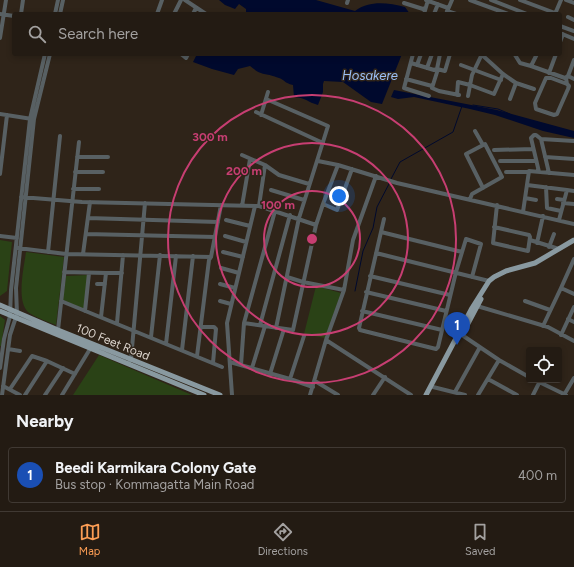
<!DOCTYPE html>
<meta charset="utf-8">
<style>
:root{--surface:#231b13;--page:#2b241c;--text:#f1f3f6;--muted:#a3a1a0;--line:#403933;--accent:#fc9d54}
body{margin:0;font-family:Figtree,sans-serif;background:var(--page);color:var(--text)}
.controls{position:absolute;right:12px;bottom:12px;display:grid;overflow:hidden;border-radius:4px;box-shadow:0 2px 6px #0003}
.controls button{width:36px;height:36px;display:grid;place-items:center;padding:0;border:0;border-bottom:1px solid var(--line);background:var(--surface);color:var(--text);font:20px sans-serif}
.you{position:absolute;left:339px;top:196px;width:14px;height:14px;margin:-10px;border:3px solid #fff;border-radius:50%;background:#1a73e8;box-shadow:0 0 0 6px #1a73e833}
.badge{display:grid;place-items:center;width:26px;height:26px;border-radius:50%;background:var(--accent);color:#fff;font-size:13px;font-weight:700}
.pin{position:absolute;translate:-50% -33px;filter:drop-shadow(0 1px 2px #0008)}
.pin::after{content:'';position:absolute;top:21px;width:14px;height:12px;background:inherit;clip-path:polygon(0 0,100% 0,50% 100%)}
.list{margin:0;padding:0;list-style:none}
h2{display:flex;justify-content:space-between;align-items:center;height:52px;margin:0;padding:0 16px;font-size:17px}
h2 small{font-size:13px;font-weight:400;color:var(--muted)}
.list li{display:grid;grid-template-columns:26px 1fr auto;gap:12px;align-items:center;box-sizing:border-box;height:56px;margin:0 8px 8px;padding:0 8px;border:1px solid var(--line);border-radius:4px}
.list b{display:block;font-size:15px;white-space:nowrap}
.list p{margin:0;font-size:13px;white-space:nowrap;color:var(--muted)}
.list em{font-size:13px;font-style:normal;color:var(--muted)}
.icon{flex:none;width:22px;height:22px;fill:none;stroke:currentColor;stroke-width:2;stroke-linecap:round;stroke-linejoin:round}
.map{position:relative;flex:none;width:574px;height:395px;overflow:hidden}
.search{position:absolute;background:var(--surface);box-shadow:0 2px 6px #0003;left:12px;right:12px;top:12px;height:44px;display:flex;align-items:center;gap:10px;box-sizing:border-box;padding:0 14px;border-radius:4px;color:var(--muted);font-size:15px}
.sheet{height:116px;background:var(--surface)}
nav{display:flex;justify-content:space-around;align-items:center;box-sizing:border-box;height:56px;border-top:1px solid var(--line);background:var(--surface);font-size:11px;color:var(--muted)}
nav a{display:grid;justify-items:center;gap:2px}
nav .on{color:var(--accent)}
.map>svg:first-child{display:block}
.green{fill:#2a4216}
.water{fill:#00092d}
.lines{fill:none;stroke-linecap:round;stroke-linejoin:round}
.stream{stroke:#00092d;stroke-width:1}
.minor{stroke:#586063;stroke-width:4}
.major{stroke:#8999a0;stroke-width:5}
.ring{fill:none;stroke:#c73e72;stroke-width:2}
.labels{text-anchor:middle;stroke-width:3;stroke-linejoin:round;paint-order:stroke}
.street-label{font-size:12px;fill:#ddd5ce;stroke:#2f2419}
.water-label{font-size:13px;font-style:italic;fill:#9cc0f6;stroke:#2f2419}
.centre{fill:#c73e72;stroke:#2f2419;stroke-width:2}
.ring-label{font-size:12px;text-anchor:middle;font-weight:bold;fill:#c73e72;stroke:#2f2419;stroke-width:3;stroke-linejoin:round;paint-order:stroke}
</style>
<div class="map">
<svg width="574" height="395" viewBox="0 0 574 395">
<rect width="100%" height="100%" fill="#2f2419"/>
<!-- green -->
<path class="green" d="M 0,240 L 12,242 L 7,291 L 0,296 Z
M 26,252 L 64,257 L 56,325 C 49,322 34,317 28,312 C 16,301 24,267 26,252 Z
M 88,275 L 84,309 L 63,300 L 66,276 Z
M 316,286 L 341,293 L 325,338 L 304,334 Z
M 0,316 L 5,320 L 1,346 L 0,346 Z
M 99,355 L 192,395 L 73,395 Z"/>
<!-- water -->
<path class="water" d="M 219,0 L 316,0 L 355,11 C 370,0 388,3 405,7 L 410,14 L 246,14 L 246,9 L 239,4 L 235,9 L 225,5 Z
M 197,54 L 402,54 L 382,104 L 371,102 L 343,82 L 324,81 L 323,84 L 323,92 L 318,105 C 307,102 307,98 294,97 L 293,85 C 284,83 285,80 279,78 C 265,72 263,77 250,66 L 238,69 L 234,75 L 212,69 L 193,62 Z
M 394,90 L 497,110 L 574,131 L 574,138 L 543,131 L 495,115 L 470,109 L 414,97 L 398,99 L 391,97 Z"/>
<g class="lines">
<!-- stream -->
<path class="stream" d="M 473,105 L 498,109 L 510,114
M 391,179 L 400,162 L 453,132 L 462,106
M 355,291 L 363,251 L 373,228 L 377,207 L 390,182"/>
<!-- minor -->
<path class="minor" d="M 185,0 L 206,14
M 426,0 L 448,8
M 470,0 L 508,14
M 491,0 L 527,14
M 520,0 L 555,13
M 566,0 L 574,3
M 347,3 L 348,0
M 404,3 L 423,9 L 425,8
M 447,11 L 456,14
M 0,14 L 14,16
M 21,14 L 23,0
M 55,14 L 58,0
M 60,14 L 63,0
M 157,14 L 162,0
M 174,14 L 181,0
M 193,14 L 196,8
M 424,14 L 428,0
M 434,14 L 438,4
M 446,14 L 452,0
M 555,14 L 561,0
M 568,17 L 574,20
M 560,26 L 574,31
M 560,33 L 574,39
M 0,38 L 6,0
M 560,42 L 563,34
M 181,54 L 186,58 L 188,54
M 413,54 L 404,88 L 429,96
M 481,54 L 503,74 L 516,83 L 534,89
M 515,55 L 520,63 L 531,66 L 565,78 L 568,76
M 411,63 L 434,70 L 437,69 L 440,54
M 417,65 L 421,54
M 461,65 L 501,80
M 531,66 L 537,54
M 427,68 L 432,54
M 437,69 L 445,71 L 450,54
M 438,69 L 432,88 L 439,91 L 459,95
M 549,73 L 556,54
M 568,76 L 574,60
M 568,76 L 574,79
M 566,78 L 567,84 L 551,78 L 546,78 L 535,103 L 536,109 L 554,115 L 557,114 L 568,89 L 569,86 L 567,84
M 406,79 L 432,86
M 457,95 L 458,82 L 470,85 L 494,94 L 503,74
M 468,96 L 472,75 L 482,54
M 266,99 L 328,126 L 299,218 L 276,328
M 510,99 L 516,83
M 256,112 L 323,143
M 0,114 L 32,119
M 261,115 L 268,92
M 475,131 L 483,145
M 494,150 L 533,149
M 242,155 L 265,165 L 259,206
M 77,157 L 108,157
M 545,157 L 574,159
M 318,161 L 338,165
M 500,161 L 536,161
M 265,165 L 279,175 L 309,184
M 75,172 L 103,172
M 506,172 L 528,172
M 539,172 L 531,138 L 534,135 L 536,135 L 541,139
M 549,173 L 541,139 L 574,141
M 0,174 L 7,115
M 527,185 L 567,190
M 546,187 L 547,208 L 561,211
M 73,189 L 99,189
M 271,190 L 304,200
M 21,197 L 82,202 L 259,206 L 316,225 L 323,204 L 338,165 L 397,183 L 574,224
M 525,198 L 536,200
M 470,199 L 472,194 L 502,177 L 485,144 L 466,154 L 483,188
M 557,199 L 564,200
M 563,203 L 574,204
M 323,204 L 337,210 L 352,169
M 242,206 L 250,159
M 523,212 L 529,171 L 574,175
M 88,218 L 218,222
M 226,220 L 250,226
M 559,220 L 567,190 L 574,191
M 494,227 L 529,235 L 530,237 L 528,251 L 493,243 L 497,205
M 381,232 L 384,219
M 86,234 L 215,237
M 0,236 L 17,238
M 225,236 L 246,242
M 530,240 L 559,249
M 537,243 L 543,216
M 549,247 L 554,234
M 18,248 L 66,254 L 211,257
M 48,252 L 60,136
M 223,252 L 243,257
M 462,252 L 381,232 L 359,328 L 360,330 L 436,349 L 438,347 L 456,272 L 466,239 L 481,244 L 472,277
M 376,253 L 489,281
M 83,254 L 90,202
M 574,259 L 561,288 L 574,294
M 221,268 L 239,273
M 64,272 L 106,273 L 101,317
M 106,273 L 122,273
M 370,276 L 450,295
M 287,277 L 303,282 L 344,290
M 97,284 L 105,284
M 220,284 L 235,288
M 366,292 L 446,311
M 61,301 L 222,367
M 220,301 L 231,304
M 525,301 L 550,310
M 477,306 L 548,327 L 574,341
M 85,311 L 89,273
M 362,311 L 442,330
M 568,319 L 574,322
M 117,323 L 123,255
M 244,323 L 293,330 L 316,225
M 260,325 L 290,215
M 543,326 L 561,288
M 200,327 L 214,327 L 216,329 L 213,363
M 58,330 L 79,142
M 459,333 L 499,360 L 529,377
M 561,335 L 574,307
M 151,337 L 160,255
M 326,340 L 411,395
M 166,344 L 176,256
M 8,349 L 20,351
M 182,350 L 193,256
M 197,356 L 209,260 L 211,257 L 221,205
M 129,362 L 131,359 L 145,203
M 230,362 L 290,379 L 313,387
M 241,365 L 244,323 L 275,211
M 0,368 L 4,339 L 10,316 L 11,290 L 30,119 L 45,54
M 252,368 L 265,326
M 270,374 L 284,329
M 290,379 L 304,336
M 488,379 L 517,395
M 535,380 L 566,395
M 315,381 L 338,395
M 3,386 L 20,395
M 433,387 L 465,395
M 10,389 L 32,356 L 47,361 L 75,374
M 455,392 L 480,347
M 2,395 L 10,335 L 17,314 L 16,288 L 34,119 L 50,54
M 25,395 L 47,361
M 45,395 L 63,368
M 62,395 L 90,349
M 232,395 L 227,323 L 255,206
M 310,395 L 326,340 L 344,290 L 353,240 L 376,176
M 373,395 L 385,377
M 478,395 L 499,360
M 533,395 L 539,383
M 564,395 L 574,378"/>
<!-- major -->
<path class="major" d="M 0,305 L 58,330 L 220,395
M 0,311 L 204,395
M 464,331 L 481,299
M 426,395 L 472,308 L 489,281 L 494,277 L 506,271 L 535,263 L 574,240"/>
</g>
<!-- distance rings -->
<g class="ring">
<circle cx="312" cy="239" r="48"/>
<circle cx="312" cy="239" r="96"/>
<circle cx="312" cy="239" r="144"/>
</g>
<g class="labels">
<!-- street labels -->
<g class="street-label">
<text transform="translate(113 342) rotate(22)" y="4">100 Feet Road</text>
</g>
<!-- water labels -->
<g class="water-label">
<text x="370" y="80">Hosakere</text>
</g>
</g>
<circle cx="312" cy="239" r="6" class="centre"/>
<g class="ring-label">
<text x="210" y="141">300 m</text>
<text x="244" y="175">200 m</text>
<text x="278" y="209">100 m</text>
</g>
</svg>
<div class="controls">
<button><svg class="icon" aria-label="locate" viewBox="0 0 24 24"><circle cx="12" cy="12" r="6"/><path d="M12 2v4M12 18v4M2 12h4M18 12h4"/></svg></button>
</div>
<div class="you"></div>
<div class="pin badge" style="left:457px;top:345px;background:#1a4fb4">1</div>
<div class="search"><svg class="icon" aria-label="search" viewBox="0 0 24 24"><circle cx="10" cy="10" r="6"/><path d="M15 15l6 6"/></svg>Search here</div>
</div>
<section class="sheet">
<h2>Nearby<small></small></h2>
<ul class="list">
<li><span class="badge" style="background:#1a4fb4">1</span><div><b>Beedi Karmikara Colony Gate</b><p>Bus stop · Kommagatta Main Road</p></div><em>400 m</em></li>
</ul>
</section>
<nav>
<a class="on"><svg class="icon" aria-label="map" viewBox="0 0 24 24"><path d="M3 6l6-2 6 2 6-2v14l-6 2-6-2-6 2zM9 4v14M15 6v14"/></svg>Map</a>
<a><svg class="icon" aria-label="directions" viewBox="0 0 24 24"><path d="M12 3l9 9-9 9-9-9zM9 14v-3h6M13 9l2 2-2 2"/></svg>Directions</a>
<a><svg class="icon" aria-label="saved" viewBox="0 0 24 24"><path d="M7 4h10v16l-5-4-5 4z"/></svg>Saved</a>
</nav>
